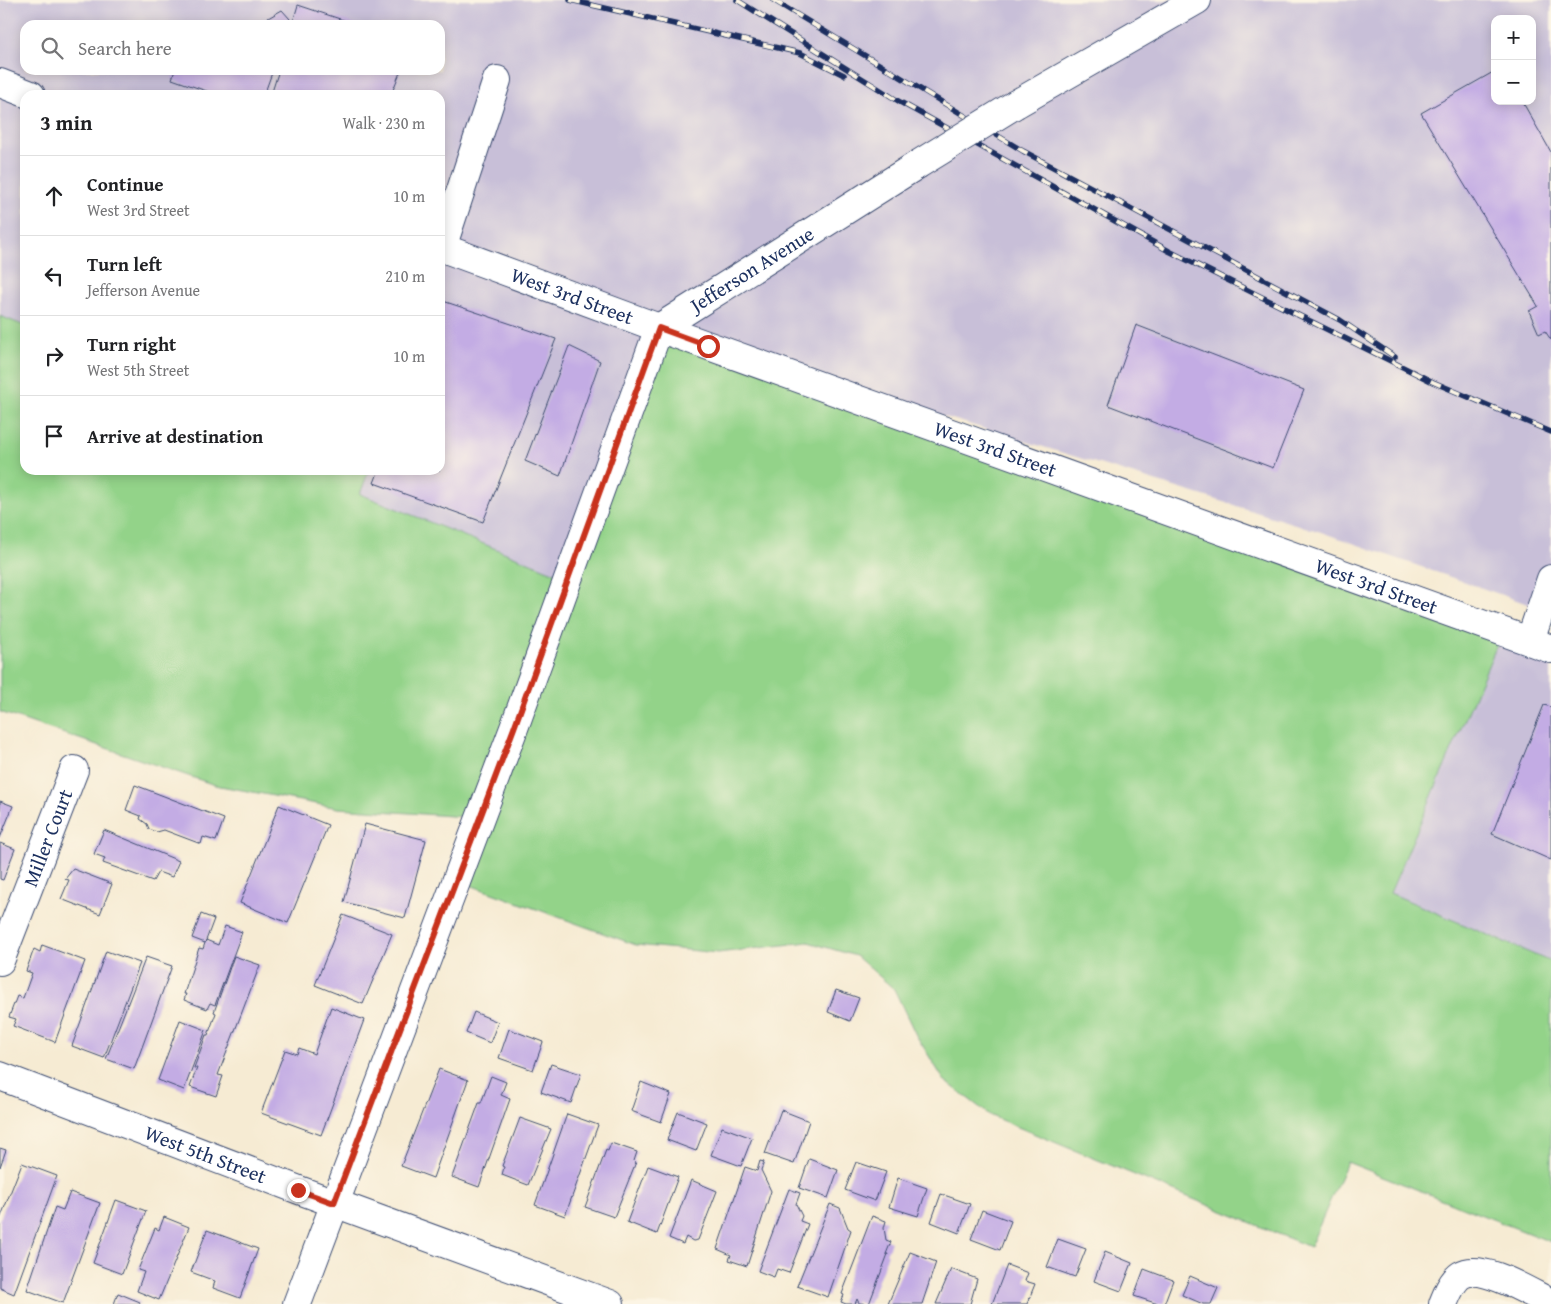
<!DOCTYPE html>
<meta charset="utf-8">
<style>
:root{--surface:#fff;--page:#f2f2f2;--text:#202124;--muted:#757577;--line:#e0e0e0}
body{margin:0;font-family:"Gentium Book Plus",serif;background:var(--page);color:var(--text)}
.controls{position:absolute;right:15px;top:15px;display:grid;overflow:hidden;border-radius:10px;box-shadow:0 2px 12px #0003}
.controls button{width:45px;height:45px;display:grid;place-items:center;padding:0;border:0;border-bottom:1px solid var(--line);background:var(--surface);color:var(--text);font:25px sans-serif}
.stop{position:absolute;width:15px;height:15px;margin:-11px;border:4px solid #c8321e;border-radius:50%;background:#fff}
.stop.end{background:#c8321e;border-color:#fff;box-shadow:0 1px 5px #0008}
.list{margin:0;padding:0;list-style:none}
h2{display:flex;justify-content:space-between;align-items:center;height:65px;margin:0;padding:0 20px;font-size:21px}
h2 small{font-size:16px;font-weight:400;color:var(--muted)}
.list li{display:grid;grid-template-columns:32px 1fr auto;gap:15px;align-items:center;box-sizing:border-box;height:80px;padding:0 20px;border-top:1px solid var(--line)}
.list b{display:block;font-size:19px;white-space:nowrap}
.list p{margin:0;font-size:16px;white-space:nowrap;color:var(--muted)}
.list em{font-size:16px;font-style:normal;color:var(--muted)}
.icon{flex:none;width:28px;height:28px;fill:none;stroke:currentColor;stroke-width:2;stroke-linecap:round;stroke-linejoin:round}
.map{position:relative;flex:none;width:1551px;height:1304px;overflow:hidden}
.search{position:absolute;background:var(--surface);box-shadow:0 2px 12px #0003;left:20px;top:20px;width:425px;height:55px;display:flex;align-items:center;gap:12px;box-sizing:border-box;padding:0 18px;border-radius:15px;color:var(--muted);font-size:19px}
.panel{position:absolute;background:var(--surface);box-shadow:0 2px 12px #0003;left:20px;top:90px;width:425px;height:385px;border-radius:15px}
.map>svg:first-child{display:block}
.industrial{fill:#c8bfd8;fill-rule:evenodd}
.green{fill:#93d389;stroke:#578174}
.building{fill:#c3ace4}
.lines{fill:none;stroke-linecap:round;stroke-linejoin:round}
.minor-casing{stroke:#3c4b70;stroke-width:30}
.minor{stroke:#fff;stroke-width:28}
.rail-casing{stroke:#1b2f5e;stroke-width:5.5}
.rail{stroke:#fcf5e5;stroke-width:4;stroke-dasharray:11;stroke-linecap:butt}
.minor-bridge-casing{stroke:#3c4b70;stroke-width:30;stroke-linecap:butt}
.minor-bridge{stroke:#fff;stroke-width:28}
.route{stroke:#c8321e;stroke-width:6}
.labels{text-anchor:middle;stroke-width:5;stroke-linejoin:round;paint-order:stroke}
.street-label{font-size:20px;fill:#1b2f5e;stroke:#fcf5e5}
</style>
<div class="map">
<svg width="1551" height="1304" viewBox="0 0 1551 1304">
<rect width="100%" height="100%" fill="#fcf5e5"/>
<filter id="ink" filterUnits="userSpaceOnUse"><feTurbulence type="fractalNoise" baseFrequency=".02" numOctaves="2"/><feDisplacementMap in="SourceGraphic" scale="10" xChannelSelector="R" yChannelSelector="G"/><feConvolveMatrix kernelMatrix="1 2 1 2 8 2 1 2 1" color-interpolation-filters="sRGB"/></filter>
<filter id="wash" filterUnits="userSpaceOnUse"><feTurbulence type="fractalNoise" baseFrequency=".0096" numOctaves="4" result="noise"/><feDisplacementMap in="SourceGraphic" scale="20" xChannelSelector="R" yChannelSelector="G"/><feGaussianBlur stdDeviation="1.12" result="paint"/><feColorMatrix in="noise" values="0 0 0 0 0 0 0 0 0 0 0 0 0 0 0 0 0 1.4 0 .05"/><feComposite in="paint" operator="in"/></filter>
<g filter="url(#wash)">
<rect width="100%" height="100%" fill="#f6ebd3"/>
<!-- industrial -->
<path class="industrial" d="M 0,0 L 1551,0 L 1551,612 L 1321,532 L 659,329 L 568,578 L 359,494 L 369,470 L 440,470 L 440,95 L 25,95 L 25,326 L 0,316 ZM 1495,19 L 1532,19 L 1532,101 L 1495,101 ZM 25,25 L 440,25 L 440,70 L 25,70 Z
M 1503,631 L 1551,649 L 1551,962 L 1390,894 Z"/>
<!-- green -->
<path class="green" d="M 0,316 L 25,326 L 25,470 L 369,470 L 360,494 L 568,578 L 659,328 L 1503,631 L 1390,893 L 1551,962 L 1551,1242 L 1347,1162 L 1310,1247 L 991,1116 L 944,1080 L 916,1035 L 894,989 L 856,956 L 808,942 L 718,953 L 636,945 L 456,880 L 479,818 L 338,808 L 215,785 L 0,712 Z"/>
<g id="blocks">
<!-- building -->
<path class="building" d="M 298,5 L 358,25 L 292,25 Z
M 282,10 L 290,19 L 288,25 L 256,25 Z
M 175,70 L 273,70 L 264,95 L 218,95 L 172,79 Z
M 279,70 L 401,70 L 391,95 L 271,95 Z
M 1495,71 L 1495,101 L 1522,101 L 1551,152 L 1551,340 L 1545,331 L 1539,334 L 1529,311 L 1538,306 L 1421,113 Z
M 440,300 L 556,339 L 483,522 L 374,483 L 379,470 L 440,470 Z
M 1136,325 L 1304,390 L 1273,468 L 1108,405 Z
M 569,346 L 600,361 L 560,476 L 525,461 Z
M 1544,705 L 1551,707 L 1551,860 L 1492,834 Z
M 135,785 L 224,819 L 216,841 L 203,837 L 201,844 L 164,830 L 157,832 L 149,829 L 147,824 L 140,819 L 141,816 L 126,810 Z
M 0,801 L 13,806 L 0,838 Z
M 279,805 L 328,825 L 288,923 L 240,903 Z
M 365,824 L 426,840 L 405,918 L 344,902 Z
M 104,830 L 179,861 L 172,877 L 158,872 L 153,881 L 103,863 L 105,858 L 94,854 Z
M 0,843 L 15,849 L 3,880 L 0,879 Z
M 73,869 L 112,884 L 100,914 L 61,899 L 69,880 L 65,879 Z
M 201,914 L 214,919 L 205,943 L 192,938 Z
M 343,915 L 392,934 L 363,1004 L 315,985 Z
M 225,926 L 242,932 L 215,1005 L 210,1003 L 207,1009 L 184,1000 L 186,994 L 184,994 L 199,948 L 203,949 L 206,940 L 218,945 Z
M 42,945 L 85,961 L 55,1042 L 13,1026 L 16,1019 L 9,1017 L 17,996 L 23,998 L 32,973 L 26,971 L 34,949 L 40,952 Z
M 106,951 L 140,963 L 104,1058 L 72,1046 Z
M 234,956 L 260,965 L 218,1075 L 223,1076 L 216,1096 L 190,1087 L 197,1068 L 194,1068 L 206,1035 L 208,1035 L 216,1013 L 214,1012 Z
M 146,957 L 172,966 L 134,1069 L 106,1059 Z
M 836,990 L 859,998 L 850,1021 L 828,1012 Z
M 331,1007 L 364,1020 L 321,1135 L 261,1113 L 285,1050 L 297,1054 L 299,1048 L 314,1054 Z
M 474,1012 L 498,1022 L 490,1043 L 466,1033 Z
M 180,1020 L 206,1030 L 184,1090 L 158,1080 Z
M 509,1029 L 543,1042 L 533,1070 L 499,1058 Z
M 551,1064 L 581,1074 L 571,1103 L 541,1092 Z
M 439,1069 L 468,1080 L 433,1178 L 401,1166 Z
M 491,1076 L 506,1082 L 501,1095 L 510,1099 L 479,1187 L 452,1177 L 479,1103 L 481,1103 Z
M 641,1082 L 671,1094 L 661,1122 L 631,1111 Z
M 781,1110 L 809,1121 L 794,1164 L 765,1154 Z
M 678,1112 L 707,1123 L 696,1151 L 667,1140 Z
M 567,1114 L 598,1125 L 565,1216 L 535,1205 Z
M 520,1118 L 551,1129 L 528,1185 L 502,1175 L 504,1167 L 502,1166 Z
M 722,1127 L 752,1138 L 741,1166 L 711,1155 Z
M 611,1143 L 637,1152 L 634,1161 L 636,1162 L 614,1217 L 585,1207 L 606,1150 L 608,1151 Z
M 0,1148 L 6,1150 L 0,1167 Z
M 809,1159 L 838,1170 L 828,1198 L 799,1188 Z
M 760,1161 L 764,1162 L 761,1170 L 771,1191 L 747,1266 L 729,1260 L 731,1255 L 717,1249 L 745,1167 L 757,1171 Z
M 856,1162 L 886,1172 L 875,1201 L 845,1190 Z
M 22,1163 L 57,1176 L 14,1294 L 0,1288 L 0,1219 Z
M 648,1166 L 678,1177 L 657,1234 L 627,1222 Z
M 898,1178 L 927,1188 L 918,1216 L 889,1207 Z
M 691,1180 L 717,1191 L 698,1240 L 693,1241 L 686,1237 L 683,1244 L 669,1238 Z
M 789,1189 L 800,1193 L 796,1204 L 802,1216 L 800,1221 L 808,1224 L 789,1273 L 777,1269 L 774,1277 L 758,1271 Z
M 70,1192 L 100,1203 L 63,1303 L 27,1290 L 55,1207 L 63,1210 Z
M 941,1194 L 970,1204 L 959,1233 L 931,1222 Z
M 116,1200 L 146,1211 L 122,1274 L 93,1263 Z
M 830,1204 L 840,1208 L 848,1228 L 851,1230 L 828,1297 L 797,1286 Z
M 982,1210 L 1011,1221 L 1000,1250 L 971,1239 Z
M 872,1216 L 886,1221 L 884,1228 L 886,1240 L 891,1242 L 886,1254 L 888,1254 L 869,1304 L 859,1303 L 857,1299 L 855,1304 L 846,1304 L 841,1302 L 844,1295 L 842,1294 Z
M 164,1217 L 189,1227 L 159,1300 L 137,1291 L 144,1272 L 138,1270 L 155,1228 L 159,1230 Z
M 207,1230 L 258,1249 L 240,1298 L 213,1288 L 215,1281 L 191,1272 Z
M 1058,1239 L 1086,1249 L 1075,1277 L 1047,1267 Z
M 910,1252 L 936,1262 L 922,1304 L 888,1304 Z
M 1105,1252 L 1132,1263 L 1121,1291 L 1094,1281 Z
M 1007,1265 L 1028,1273 L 1025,1281 L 1035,1284 L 1027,1304 L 992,1304 Z
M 951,1269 L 977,1279 L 970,1304 L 936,1304 Z
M 1144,1269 L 1173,1280 L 1164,1304 L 1158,1304 L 1134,1296 Z
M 1190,1276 L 1218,1288 L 1211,1304 L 1203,1304 L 1182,1295 Z
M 118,1293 L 140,1302 L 139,1304 L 114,1304 Z"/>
</g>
</g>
<g filter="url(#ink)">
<use href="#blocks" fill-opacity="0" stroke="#3c4b70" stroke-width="1"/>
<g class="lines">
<!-- minor casing -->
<g class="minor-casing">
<g id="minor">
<path d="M 0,83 L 31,95"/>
<path d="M 1016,104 L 1197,0"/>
<path id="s1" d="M 440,247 L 659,328 L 1551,649"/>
<path d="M 442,248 L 497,80"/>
<path d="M 1530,641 L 1551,579"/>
<path id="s2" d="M 0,961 L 74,770"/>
<path id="s3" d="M 0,1076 L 299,1190 L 610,1304"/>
<path id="s4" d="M 297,1304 L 514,728 L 659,328 L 917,165"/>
<path d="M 1443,1304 C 1447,1294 1452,1281 1461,1275 C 1482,1262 1530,1293 1551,1303"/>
</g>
</g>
<!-- minor -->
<use href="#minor" class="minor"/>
<!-- rail casing -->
<g class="rail-casing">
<path id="rail" d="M 570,0 L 800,53 L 844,75
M 737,0 L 900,102 L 1169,251 L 1433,382 L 1551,432
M 773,0 L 1023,151 L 1340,320 L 1395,357"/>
</g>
<!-- rail -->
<use href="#rail" class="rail"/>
<!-- minor-bridge casing -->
<g class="minor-bridge-casing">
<path id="minor-bridge" d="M 917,165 L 1016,104"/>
</g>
<!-- minor-bridge -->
<use href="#minor-bridge" class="minor-bridge"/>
</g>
</g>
<g class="lines" filter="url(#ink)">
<!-- route -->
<path class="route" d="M 298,1190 L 334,1203 L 514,728 L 659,328 L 708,346"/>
</g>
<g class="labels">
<!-- street labels -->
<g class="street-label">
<text dy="7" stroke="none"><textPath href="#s4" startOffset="1151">Jefferson Avenue</textPath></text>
<text dy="7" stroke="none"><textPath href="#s1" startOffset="141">West 3rd Street</textPath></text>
<text dy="7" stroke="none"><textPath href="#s1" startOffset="591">West 3rd Street</textPath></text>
<text dy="7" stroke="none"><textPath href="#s1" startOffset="996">West 3rd Street</textPath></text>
<text dy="7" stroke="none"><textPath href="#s2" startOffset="132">Miller Court</textPath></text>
<text dy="7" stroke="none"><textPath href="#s3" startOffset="220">West 5th Street</textPath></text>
</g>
</g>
</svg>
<div class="controls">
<button>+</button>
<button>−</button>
</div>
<div class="stop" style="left:708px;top:346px"></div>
<div class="stop end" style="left:298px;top:1190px"></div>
<div class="search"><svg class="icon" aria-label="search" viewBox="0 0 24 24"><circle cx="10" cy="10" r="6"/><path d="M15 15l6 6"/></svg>Search here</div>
<section class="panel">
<h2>3 min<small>Walk · 230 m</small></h2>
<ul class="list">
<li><svg class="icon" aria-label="ahead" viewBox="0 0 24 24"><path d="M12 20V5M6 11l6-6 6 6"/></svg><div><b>Continue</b><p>West 3rd Street</p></div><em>10 m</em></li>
<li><svg class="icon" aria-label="left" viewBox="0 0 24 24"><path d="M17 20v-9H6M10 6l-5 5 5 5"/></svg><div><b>Turn left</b><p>Jefferson Avenue</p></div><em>210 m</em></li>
<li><svg class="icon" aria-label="right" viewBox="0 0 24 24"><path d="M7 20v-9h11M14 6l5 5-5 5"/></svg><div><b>Turn right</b><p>West 5th Street</p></div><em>10 m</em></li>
<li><svg class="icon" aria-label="arrive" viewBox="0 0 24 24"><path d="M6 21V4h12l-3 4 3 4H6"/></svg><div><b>Arrive at destination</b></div></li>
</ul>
</section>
</div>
